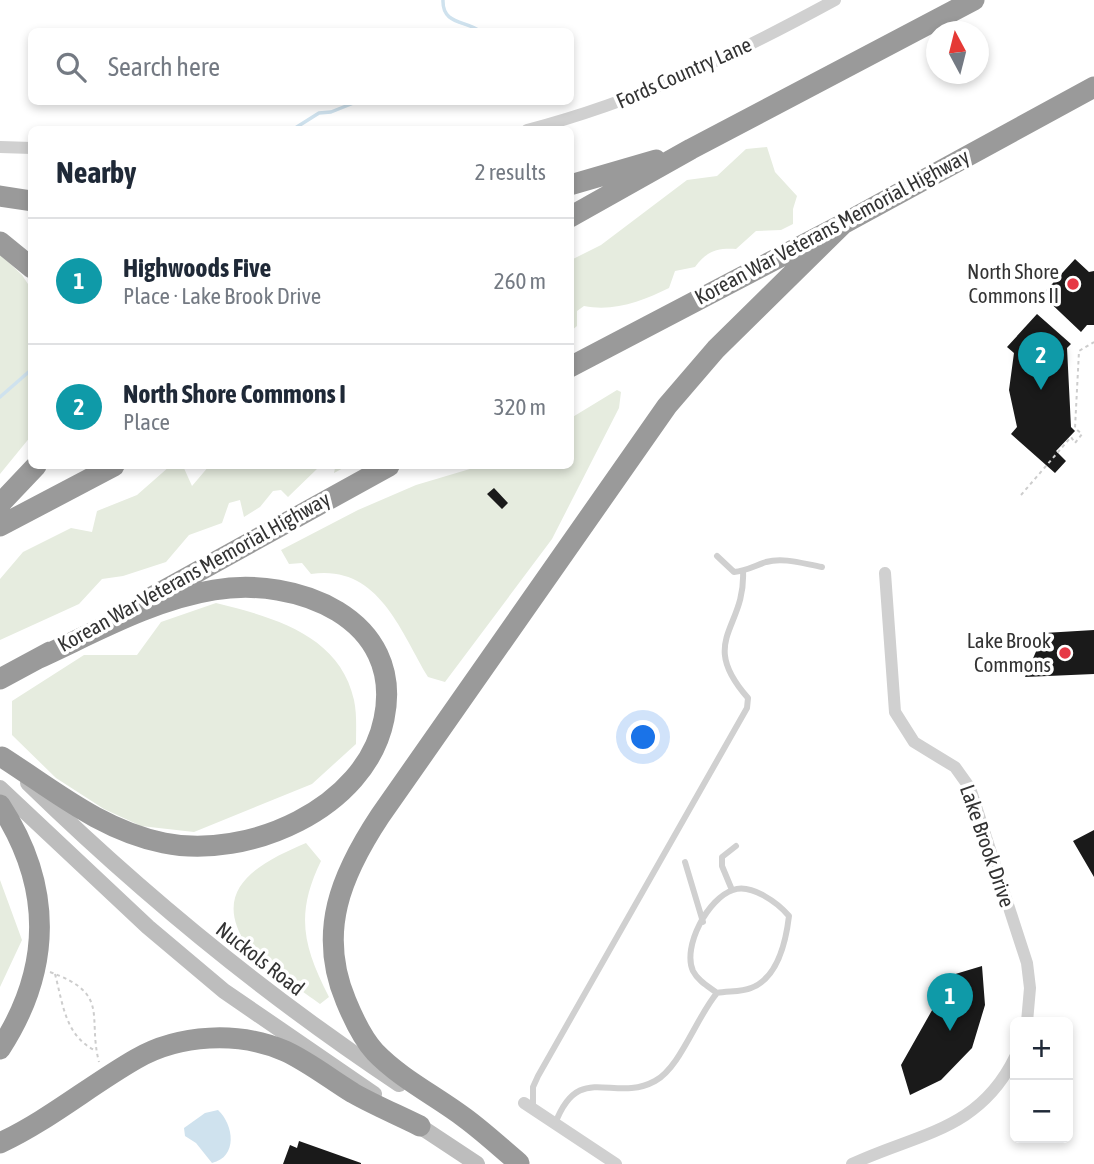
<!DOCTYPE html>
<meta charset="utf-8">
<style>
:root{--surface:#fff;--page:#f2f2f3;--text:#1f2937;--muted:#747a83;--line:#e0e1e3;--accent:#0b8043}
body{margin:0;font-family:"Asap Condensed",sans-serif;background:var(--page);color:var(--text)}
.controls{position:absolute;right:21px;bottom:21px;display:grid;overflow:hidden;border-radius:10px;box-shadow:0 4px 10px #0003}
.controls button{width:63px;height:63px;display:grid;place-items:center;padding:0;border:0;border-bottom:2px solid var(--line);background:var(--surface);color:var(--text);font:35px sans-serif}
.compass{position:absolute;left:926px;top:21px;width:63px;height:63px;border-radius:50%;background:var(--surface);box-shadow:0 4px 10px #0003;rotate:353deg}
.you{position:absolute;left:644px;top:738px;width:24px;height:24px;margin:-18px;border:5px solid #fff;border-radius:50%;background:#1a73e8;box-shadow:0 0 0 10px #1a73e833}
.badge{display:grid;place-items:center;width:46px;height:46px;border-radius:50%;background:var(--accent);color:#fff;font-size:23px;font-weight:700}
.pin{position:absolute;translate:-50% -58px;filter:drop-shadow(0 2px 4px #0008)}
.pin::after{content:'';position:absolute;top:37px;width:24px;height:21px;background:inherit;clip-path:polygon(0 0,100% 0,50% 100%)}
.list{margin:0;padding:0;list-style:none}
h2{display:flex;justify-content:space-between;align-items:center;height:91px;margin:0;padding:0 28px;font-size:30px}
h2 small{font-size:23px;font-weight:400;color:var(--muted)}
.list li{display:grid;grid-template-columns:46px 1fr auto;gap:21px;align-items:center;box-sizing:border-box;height:126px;padding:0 28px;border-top:2px solid var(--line)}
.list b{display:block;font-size:26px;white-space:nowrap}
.list p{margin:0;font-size:23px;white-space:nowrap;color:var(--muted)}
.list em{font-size:23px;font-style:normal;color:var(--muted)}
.icon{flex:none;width:38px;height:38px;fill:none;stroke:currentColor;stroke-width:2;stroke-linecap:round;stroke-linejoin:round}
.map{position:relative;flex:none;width:1094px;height:1164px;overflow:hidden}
.search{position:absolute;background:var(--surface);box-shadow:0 4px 10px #0003;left:28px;top:28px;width:546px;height:77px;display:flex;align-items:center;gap:18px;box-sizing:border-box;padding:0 24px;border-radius:10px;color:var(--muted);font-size:26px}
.panel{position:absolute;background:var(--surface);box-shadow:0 4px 10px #0003;left:28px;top:126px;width:546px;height:343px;border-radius:10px}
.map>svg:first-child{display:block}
.green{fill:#e6ecdf}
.water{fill:#cfe2ee}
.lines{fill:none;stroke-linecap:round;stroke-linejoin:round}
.stream{stroke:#cfe2ee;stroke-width:3.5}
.building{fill:#1a1a1a}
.path{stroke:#cdcdcd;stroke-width:2;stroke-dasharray:3.5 3.5;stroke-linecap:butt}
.service{stroke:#d0d0d0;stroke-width:6}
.minor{stroke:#d0d0d0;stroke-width:12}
.secondary{stroke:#bdbdbd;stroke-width:16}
.motorway{stroke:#9a9a9a;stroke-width:21}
.poi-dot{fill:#e63946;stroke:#fff;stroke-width:2.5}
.labels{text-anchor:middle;stroke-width:7;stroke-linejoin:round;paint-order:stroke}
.street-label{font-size:21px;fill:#333;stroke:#fff}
.poi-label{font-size:21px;fill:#333;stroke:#fff;text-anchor:end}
</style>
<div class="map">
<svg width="1094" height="1164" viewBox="0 0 1094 1164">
<rect width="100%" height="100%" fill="#fff"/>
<!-- green -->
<path class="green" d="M 767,147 L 775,172 L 797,196 L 793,209 L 793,224 L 781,230 L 756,231 L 736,249 C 717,248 707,251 695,267 L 675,271 L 669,288 C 643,301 614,312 584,306 L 577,311 L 577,326 L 571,331 L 571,260 L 601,245 L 687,180 L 717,176 L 746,149 Z
M 0,254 L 22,275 L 32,290 L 31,436 L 0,474 Z
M 617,390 L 621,392 L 619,408 L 552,539 L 445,682 L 428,677 C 400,630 378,564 311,574 L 302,563 L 289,564 L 281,550 L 358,510 L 416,485 L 480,466 L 570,466 L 571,418 Z
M 170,466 L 183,466 L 192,486 L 209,466 L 347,466 L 334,473 L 335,468 L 318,468 L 288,497 L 281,490 L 273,491 L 260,507 L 244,517 L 240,500 L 229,503 L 222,523 L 189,535 L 166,562 L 123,576 L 102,579 L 79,604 L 0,640 L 0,579 L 23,552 L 71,528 L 92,532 L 97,511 L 137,495 Z
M 216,603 C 273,617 340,635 354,700 C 357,714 356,730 356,744 L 312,784 L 194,832 L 141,826 L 104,809 L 56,778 L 12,735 L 12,701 L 84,655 L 137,655 L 161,622 Z
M 306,843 L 321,861 C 295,914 303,946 329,997 L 320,1004 C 303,991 259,963 248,947 C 208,889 259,863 306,843 Z
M 0,880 L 22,940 L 0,987 Z"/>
<!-- water -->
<path class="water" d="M 218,1110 C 234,1125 238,1157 212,1163 L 196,1143 L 185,1136 L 184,1128 L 205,1113 Z"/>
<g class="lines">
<!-- stream -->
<path class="stream" d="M 443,0 C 442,26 468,20 481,32
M 292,130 L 319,113 L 331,112 L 356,102
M 0,397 L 32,369"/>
</g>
<!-- building -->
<path class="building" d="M 1075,259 L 1089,272 L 1094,271 L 1094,325 L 1087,325 L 1081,332 L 1042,295 Z
M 1037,314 L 1071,344 L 1067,348 L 1071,427 L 1075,431 L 1056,451 L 1066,461 L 1055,473 L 1011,434 L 1017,427 L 1009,390 L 1014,353 L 1007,347 Z
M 494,488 L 508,503 L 502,509 L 487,494 Z
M 1094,630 L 1094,674 L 1025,677 L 1044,633 Z
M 1094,830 L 1094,877 L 1073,841 Z
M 982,966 L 985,1005 L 972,1048 L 941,1080 L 910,1095 L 901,1065 L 952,975 Z
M 299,1141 L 361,1163 L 361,1164 L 283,1164 L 290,1145 L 297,1148 Z"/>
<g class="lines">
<!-- path -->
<path class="path" d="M 1021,495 L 1071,437 L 1075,443 L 1082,434 L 1075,428 L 1079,351 L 1094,342
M 50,972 C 111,994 87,1016 99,1062
M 55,974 C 63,1004 65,1036 96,1051"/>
<!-- service -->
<path class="service" d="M 717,556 L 734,572 C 746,571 754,566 766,562 C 784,557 804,564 822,567
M 685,862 L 703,922
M 732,890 L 722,866 L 722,857 L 736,846
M 533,1107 L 533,1087 L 538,1076 L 747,708 L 748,698 C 697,640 746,629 743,571
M 555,1124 C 579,1060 613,1104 655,1081 C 680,1068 697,1016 717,993 C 728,991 742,992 751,988 C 778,978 786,941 789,916 C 778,903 751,883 733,890 C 708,898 682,947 693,971 C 698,981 709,987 717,993"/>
<!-- minor -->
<path class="minor" d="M 527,130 C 639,101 734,55 835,0
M 0,147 L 32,148
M 885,573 L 895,712 L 914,742 L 955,767 L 970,788 L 1027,963 L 1030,988 L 1027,1022
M 524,1103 L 616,1164
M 852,1164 C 918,1133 979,1131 1015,1057"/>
<!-- secondary -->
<path class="secondary" d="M 28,783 C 143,895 265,995 399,1084
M 0,788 L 148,927 L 224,991 L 374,1094
M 412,1121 L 477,1164"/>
<!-- motorway -->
<path class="motorway" d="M 570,185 L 656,160
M 0,196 L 32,201
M 570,217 L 691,149 L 974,0
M 0,242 L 32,268
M 570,367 L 843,224 L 1094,87
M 0,504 L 36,466
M 0,526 L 114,466
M 152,597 L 389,466
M 0,679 L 50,652
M 2,757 C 55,791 101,830 164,843 C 247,860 366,809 384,719 C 405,618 296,576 214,590 C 152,600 94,633 37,659
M 0,805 C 53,886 52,969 0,1049
M 0,1143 C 49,1120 89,1086 136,1059 C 179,1034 239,1031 285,1051 C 309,1062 330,1079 353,1093 C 374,1105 398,1115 420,1126
M 519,1163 C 501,1148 484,1132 465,1118 C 436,1096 401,1079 375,1052 C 362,1038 353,1018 346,1001 C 317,932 341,875 380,816 L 667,406 L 716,349 L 843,224"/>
</g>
<!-- markers -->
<g class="poi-dot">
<circle cx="1073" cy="284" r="7"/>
<circle cx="1065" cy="653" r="7"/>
</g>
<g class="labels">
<!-- street labels -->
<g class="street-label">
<text transform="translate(684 73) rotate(-24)" y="7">Fords Country Lane</text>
<text transform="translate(832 227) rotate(-28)" y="7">Korean War Veterans Memorial Highway</text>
<text transform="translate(194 572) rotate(-29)" y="7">Korean War Veterans Memorial Highway</text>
<text transform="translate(987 846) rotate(71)" y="7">Lake Brook Drive</text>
<text transform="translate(260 959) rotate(38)" y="7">Nuckols Road</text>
</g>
<!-- poi labels -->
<g class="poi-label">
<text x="1059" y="279">North Shore<tspan x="1059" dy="24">Commons II</tspan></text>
<text x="1051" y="648">Lake Brook<tspan x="1051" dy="24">Commons</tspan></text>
</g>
</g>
</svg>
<div class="controls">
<button>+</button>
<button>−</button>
</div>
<svg class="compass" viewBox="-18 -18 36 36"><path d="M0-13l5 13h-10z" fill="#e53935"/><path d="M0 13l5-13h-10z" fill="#747a83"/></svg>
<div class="you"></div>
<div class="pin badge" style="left:950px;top:1031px;background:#0f9aa8">1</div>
<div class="pin badge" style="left:1041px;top:390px;background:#0f9aa8">2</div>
<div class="search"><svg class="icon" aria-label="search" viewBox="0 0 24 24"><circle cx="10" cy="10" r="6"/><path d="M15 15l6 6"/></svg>Search here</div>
<section class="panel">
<h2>Nearby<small>2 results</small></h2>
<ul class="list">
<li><span class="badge" style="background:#0f9aa8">1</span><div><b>Highwoods Five</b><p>Place · Lake Brook Drive</p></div><em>260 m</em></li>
<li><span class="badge" style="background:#0f9aa8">2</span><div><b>North Shore Commons I</b><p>Place</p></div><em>320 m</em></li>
</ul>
</section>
</div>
